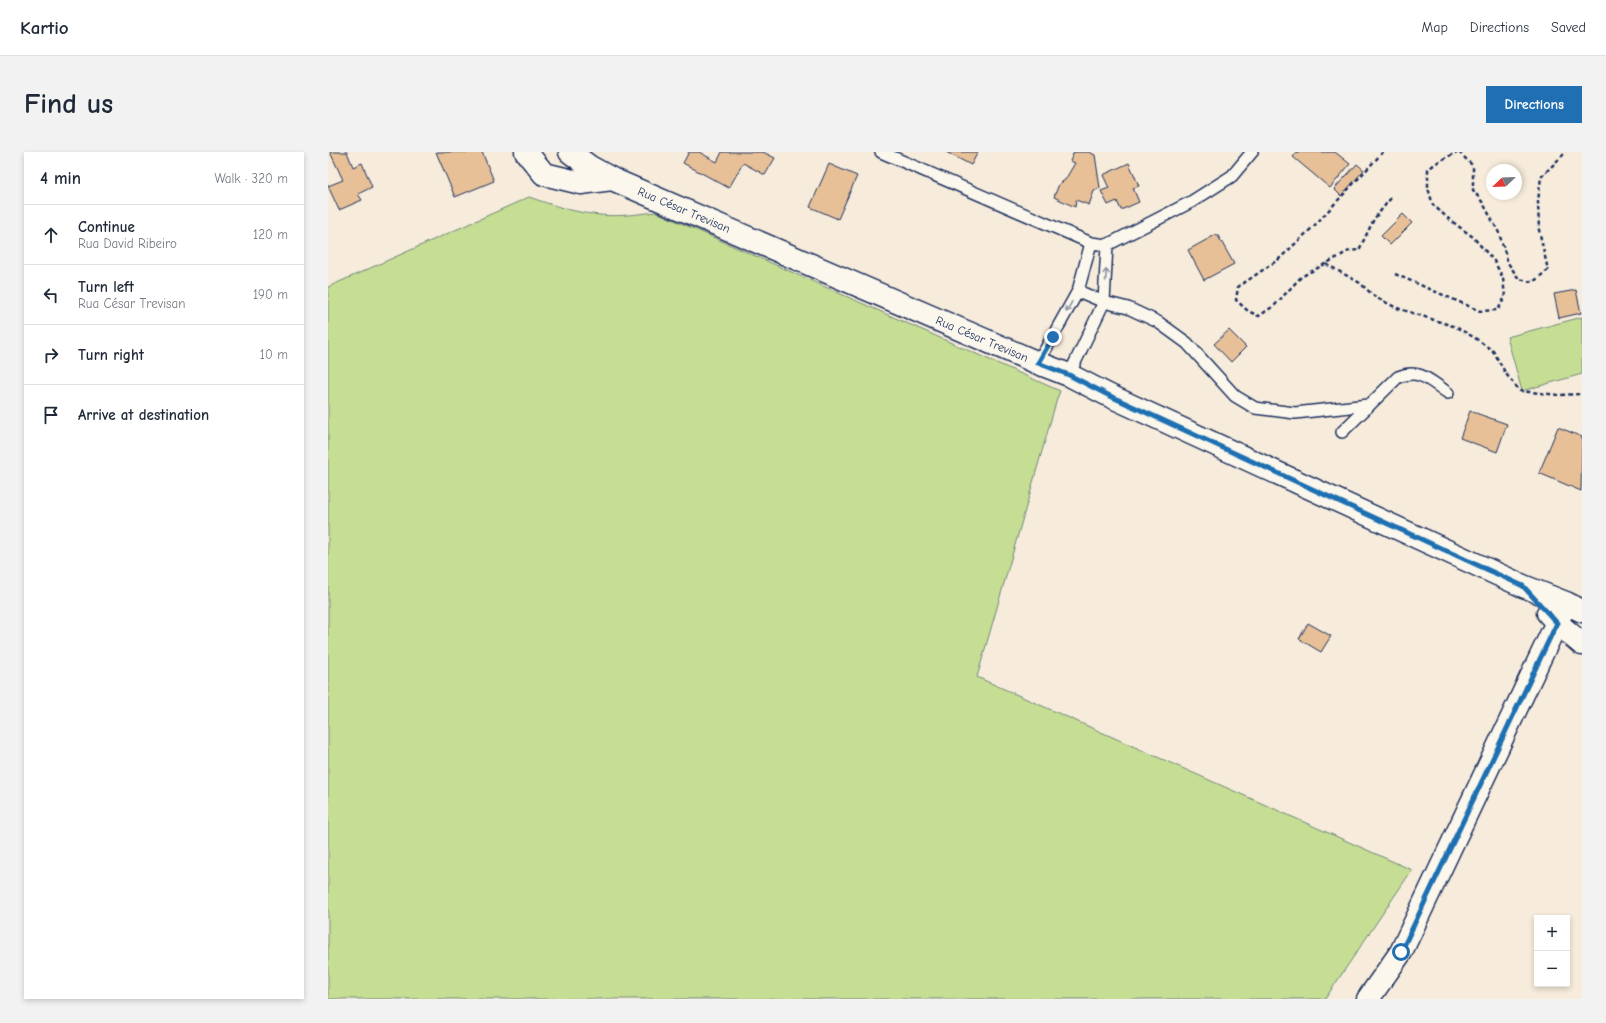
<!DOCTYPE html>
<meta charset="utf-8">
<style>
:root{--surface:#fff;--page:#f2f2f3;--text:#1f2937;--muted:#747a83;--line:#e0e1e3;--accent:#1f6fb2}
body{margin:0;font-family:"Comic Neue",sans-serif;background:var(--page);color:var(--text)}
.controls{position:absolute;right:12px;bottom:12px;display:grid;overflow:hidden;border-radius:0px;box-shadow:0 2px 6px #0003}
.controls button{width:36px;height:36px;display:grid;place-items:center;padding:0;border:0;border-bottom:1px solid var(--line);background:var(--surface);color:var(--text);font:20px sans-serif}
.compass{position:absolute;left:1158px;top:12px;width:36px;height:36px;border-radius:50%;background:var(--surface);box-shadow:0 2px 6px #0003;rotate:247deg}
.stop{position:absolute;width:12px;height:12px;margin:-9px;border:3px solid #1f6fb2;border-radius:50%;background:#fff}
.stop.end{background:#1f6fb2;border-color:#fff;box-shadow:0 1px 4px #0008}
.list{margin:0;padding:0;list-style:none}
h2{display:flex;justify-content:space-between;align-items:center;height:52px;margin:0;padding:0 16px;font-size:17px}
h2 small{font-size:13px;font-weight:400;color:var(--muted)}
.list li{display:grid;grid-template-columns:26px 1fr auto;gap:12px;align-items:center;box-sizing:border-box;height:60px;padding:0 16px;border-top:1px solid var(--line)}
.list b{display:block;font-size:15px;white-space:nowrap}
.list p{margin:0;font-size:13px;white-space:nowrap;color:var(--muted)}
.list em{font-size:13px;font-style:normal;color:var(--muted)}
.icon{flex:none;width:22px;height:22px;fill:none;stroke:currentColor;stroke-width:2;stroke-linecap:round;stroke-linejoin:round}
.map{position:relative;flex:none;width:1254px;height:847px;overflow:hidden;border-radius:0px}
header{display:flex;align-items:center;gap:24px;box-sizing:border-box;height:56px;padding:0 20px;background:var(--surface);border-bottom:1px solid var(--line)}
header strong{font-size:19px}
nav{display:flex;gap:22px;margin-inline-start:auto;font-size:14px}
.intro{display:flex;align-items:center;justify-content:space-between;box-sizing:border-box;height:96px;padding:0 24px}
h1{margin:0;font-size:28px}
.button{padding:10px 18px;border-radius:0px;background:var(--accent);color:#fff;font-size:14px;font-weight:700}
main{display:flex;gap:24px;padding:0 24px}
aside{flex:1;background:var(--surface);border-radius:0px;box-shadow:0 2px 6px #0003}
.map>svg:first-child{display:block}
.green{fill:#c5de94;stroke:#708679}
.building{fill:#e7c097;stroke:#1b2f5e}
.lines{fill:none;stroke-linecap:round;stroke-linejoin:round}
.service-casing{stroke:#1b2f5e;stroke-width:14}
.minor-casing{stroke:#1b2f5e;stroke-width:25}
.path{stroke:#1b2f5e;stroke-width:2.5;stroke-dasharray:4 3;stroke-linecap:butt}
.service{stroke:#fbf7ec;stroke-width:11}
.minor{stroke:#fbf7ec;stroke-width:22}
.oneway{stroke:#8b93a5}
.route{stroke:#1f6fb2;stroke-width:5}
.labels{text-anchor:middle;stroke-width:4;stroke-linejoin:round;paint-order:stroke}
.street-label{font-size:12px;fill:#1b2f5e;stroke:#fbf7ec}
</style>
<header>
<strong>Kartio</strong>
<nav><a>Map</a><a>Directions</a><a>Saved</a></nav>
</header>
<div class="intro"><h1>Find us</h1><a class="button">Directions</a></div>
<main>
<aside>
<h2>4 min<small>Walk · 320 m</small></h2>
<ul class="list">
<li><svg class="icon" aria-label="ahead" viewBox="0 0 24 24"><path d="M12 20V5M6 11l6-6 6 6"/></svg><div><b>Continue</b><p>Rua David Ribeiro</p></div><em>120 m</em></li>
<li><svg class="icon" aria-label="left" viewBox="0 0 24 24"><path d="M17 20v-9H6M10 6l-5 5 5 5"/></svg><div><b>Turn left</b><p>Rua César Trevisan</p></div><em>190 m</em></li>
<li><svg class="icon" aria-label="right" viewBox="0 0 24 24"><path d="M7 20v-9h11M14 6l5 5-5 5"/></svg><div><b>Turn right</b></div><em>10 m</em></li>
<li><svg class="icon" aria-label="arrive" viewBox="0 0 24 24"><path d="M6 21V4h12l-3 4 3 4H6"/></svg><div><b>Arrive at destination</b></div></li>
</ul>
</aside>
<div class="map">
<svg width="1254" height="847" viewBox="0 0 1254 847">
<rect width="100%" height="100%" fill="#f7ecdb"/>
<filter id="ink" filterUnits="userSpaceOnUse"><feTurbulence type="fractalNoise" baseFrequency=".025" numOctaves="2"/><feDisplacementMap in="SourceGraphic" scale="8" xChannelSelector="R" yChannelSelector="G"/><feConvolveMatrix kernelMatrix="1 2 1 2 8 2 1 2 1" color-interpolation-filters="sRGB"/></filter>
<g filter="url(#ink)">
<!-- green -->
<path class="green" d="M 201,45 C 224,53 248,61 272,63 C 291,65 309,62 328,60 L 732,239 L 729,247 L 649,525 L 1084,718 L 997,847 L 0,847 L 0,135 Z
M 1254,165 L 1254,222 L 1194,239 L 1179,185 Z"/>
<!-- building -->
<path class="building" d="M 2,0 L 19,0 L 25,15 L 34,11 L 44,35 L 30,42 L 34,48 L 11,58 L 0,34 L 15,28 Z
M 108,0 L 154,0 L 166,29 L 127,45 Z
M 361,0 L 371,0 L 389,10 L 394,0 L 435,0 L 447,6 L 437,23 L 415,11 L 401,36 L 355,11 Z
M 618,0 L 650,0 L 643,13 Z
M 746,0 L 761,0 L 767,3 L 772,36 L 766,39 L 761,53 L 748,48 L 747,55 L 726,45 L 731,32 L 737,28 L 747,11 L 742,9 Z
M 969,0 L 1007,0 L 1022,12 L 1002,36 L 965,5 Z
M 801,11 L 811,34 L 805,36 L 811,50 L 793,58 L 789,49 L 780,53 L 773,39 L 781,36 L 775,23 Z
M 501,12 L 529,24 L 510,67 L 482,55 Z
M 1029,12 L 1036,18 L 1013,44 L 1006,37 Z
M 1075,62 L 1084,71 L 1062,93 L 1053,84 Z
M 889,82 L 906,112 L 876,128 L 860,98 Z
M 1248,138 L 1253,161 L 1231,166 L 1226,142 Z
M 901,178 L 918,195 L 903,210 L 886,192 Z
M 1142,259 L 1179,272 L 1169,300 L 1132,286 Z
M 1230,275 L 1254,285 L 1253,339 L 1211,321 Z
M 980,471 L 1003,484 L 993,500 L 971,487 Z"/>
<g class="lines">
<!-- service casing -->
<g class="service-casing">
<path id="service" d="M 553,0 L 763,91 L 779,93 L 863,50 L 904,24 L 924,0
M 750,139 L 776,150 L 800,156 L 830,170 L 859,191 L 907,244 L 927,256 L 967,261 L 1040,253
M 710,211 L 750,139 L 763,91
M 741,223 L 776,150 L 779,93
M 1014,280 L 1070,225 C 1092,216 1102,229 1120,241"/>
</g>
<!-- minor casing -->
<g class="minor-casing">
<path id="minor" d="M 198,0 L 216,22 L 253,31 L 284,27
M 242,0 L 262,15 L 284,27 L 710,211 L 741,223 L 780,243 L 1195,434 L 1238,451 L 1254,459
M 1220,461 L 1229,471 L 1254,492
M 1040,847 L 1073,800 L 1238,451"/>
</g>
<!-- path -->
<path class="path" d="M 1055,0 L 985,75 L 951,107 L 910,135 L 908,148 L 920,159 L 931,164 L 947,153 L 973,125 L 1021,99 L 1031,98 L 1046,67 L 1063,46
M 1131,0 L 1145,14 L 1145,38 L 1155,51 L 1171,81 L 1180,111 L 1191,127 L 1205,130 L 1220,118 L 1211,78 L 1210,49 L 1213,25 L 1238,0
M 998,112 L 1032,131 L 1047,145 L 1069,156 L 1128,175 L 1147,186 L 1165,199 L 1178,222 L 1192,239 L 1231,243 L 1254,242
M 1067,122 L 1152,159 L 1170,158 L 1177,145 L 1175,126 L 1166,109 L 1145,85 L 1122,68 L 1105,53 L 1100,36 L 1100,17 L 1113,8 L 1129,0"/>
<!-- service -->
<use href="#service" class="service"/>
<!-- minor -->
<use href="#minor" class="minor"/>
</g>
<!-- one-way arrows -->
<defs><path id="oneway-shaft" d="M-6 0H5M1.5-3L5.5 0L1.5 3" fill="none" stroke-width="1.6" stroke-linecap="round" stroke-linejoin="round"/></defs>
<g class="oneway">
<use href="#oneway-shaft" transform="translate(778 123) rotate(-86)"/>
<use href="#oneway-shaft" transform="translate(741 155) rotate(119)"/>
</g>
</g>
<g class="lines" filter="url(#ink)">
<!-- route -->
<path class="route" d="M 725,185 L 710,211 L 741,223 L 780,243 L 1195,434 L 1229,471 L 1073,800"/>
</g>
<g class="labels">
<!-- street labels -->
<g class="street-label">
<text transform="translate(356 58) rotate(23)" y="4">Rua César Trevisan</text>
<text transform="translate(654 187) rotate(23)" y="4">Rua César Trevisan</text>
</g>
</g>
</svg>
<div class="controls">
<button>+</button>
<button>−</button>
</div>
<svg class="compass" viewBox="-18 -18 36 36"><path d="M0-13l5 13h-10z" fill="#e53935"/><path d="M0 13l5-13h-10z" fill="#747a83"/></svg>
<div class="stop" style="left:1073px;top:800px"></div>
<div class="stop end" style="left:725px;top:185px"></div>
</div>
</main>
